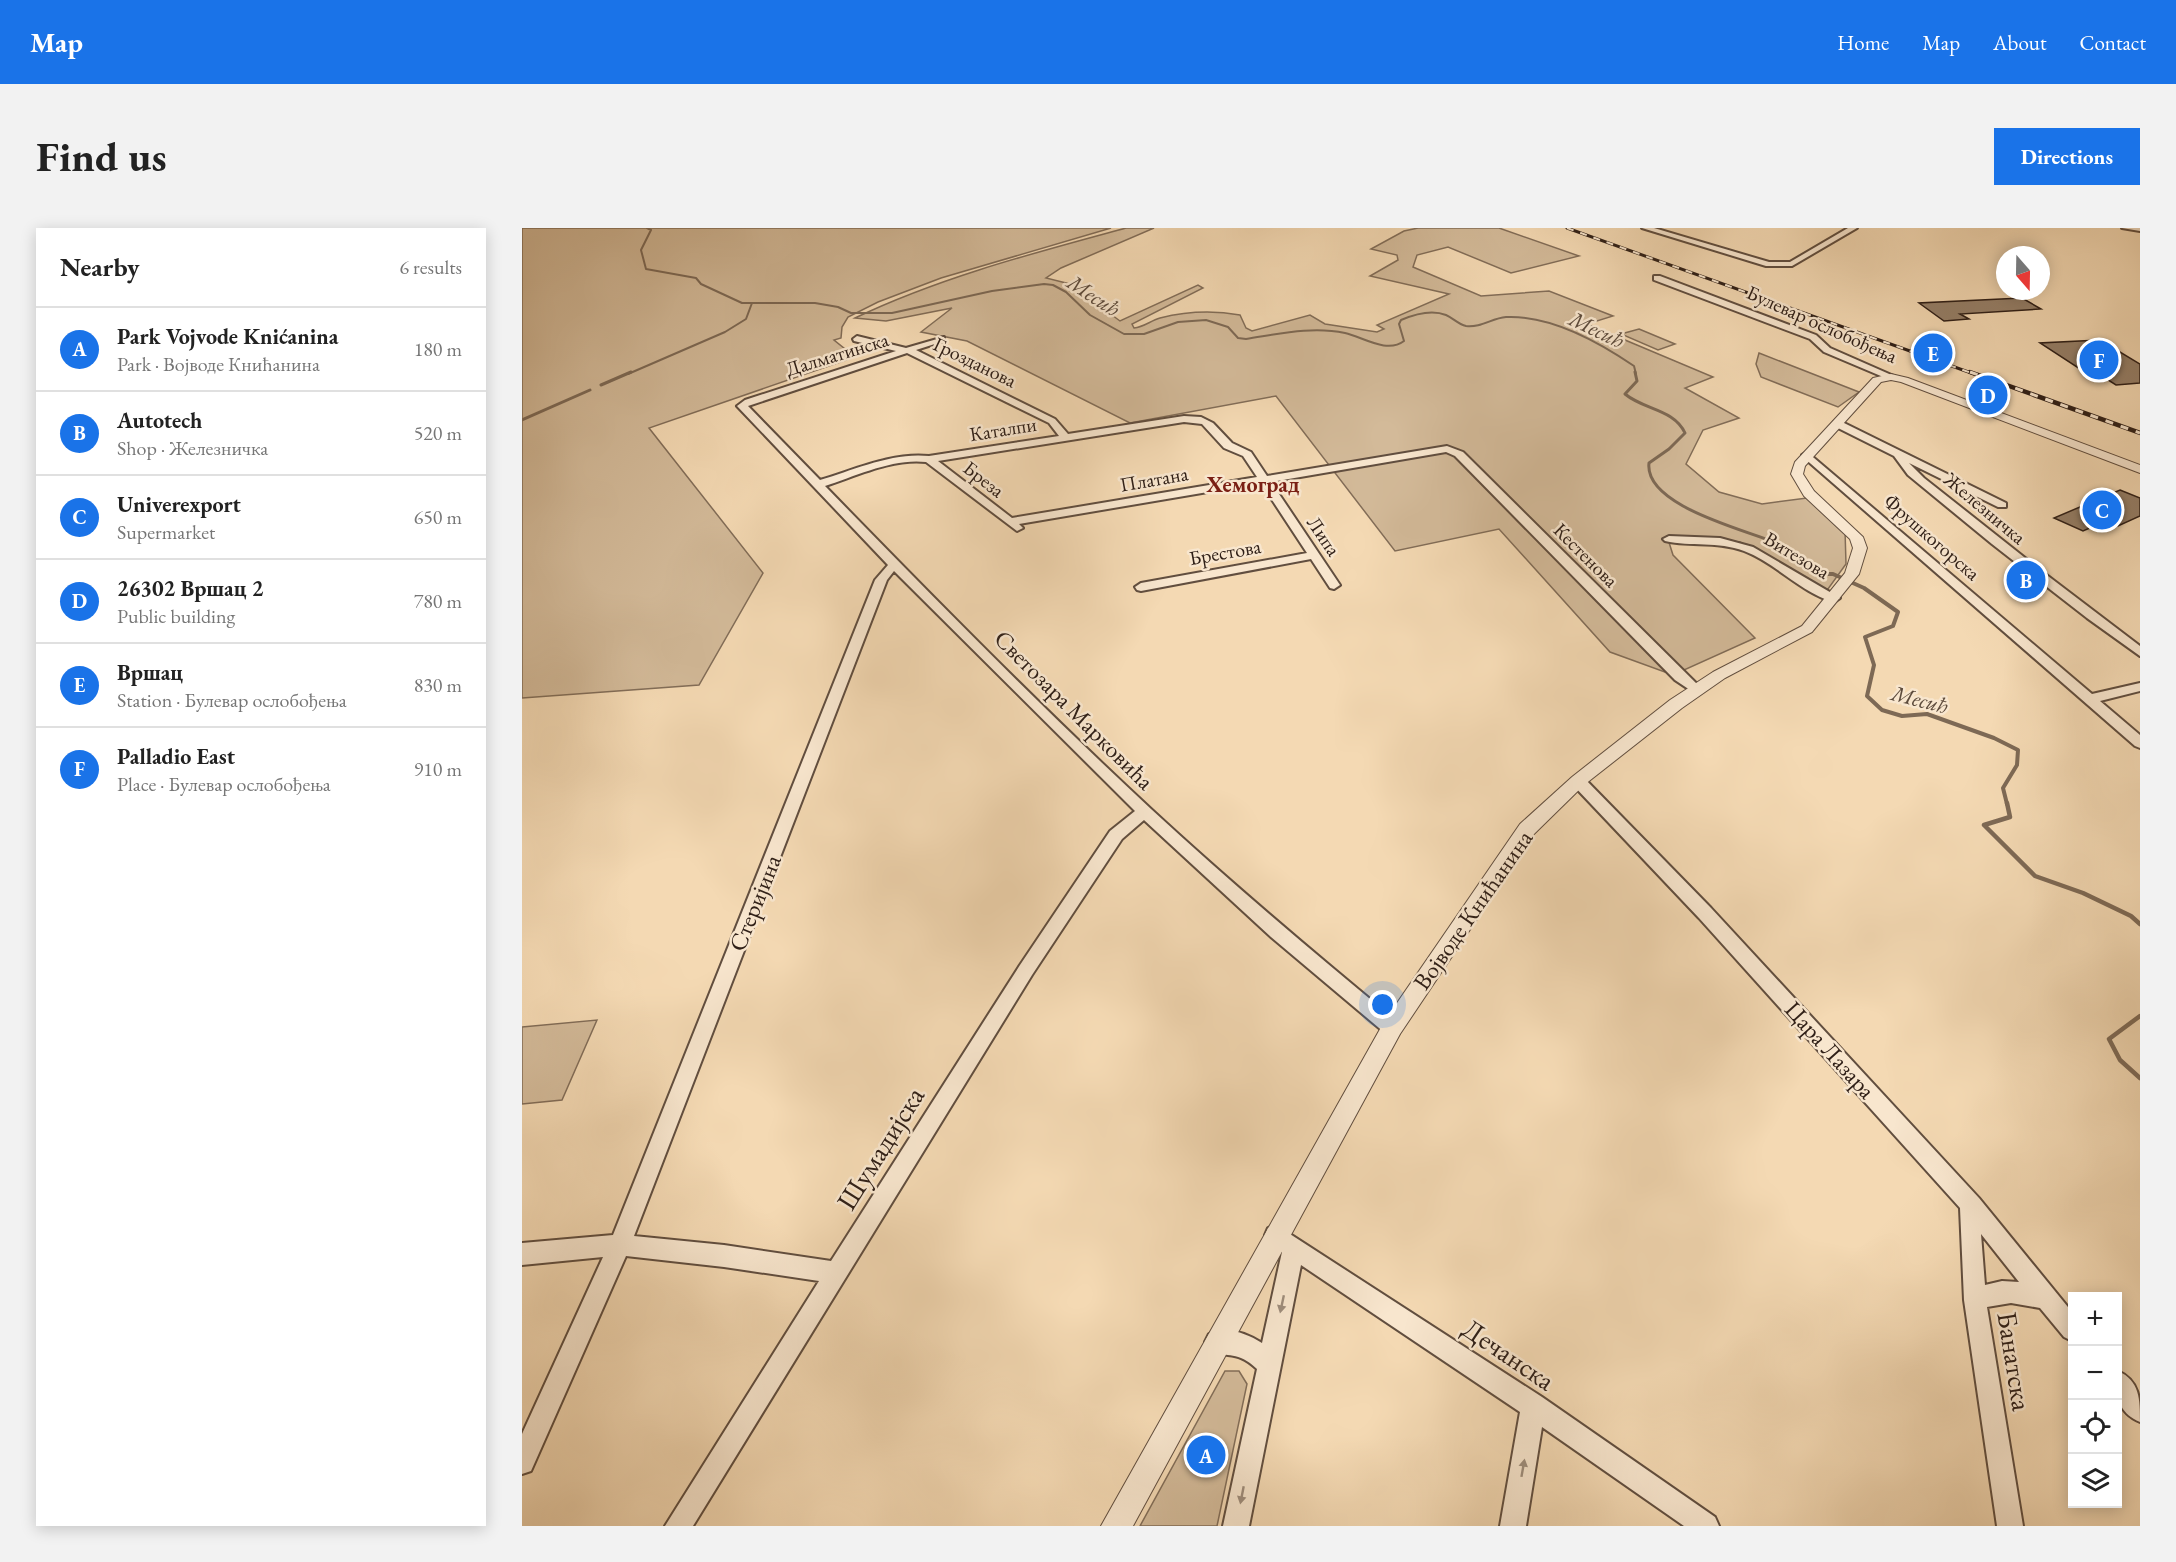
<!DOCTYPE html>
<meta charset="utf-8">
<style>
:root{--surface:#fff;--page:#f2f2f2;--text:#222;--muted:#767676;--line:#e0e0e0;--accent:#1a73e8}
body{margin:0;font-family:"EB Garamond",serif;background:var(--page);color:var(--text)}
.controls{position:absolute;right:18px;bottom:18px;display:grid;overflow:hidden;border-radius:0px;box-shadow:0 3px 15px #0003}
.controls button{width:54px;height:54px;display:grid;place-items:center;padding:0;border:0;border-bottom:2px solid var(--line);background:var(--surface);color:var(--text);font:30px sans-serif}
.compass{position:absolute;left:1474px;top:18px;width:54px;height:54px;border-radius:50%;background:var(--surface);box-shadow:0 3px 15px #0003;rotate:160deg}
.you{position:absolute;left:861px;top:777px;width:21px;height:21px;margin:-15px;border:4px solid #fff;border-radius:50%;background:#1a73e8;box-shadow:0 0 0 9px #1a73e833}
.badge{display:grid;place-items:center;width:39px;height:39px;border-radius:50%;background:var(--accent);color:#fff;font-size:20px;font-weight:700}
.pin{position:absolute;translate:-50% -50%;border:3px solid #fff;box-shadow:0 2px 6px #0006}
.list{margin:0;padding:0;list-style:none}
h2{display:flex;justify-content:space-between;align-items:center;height:78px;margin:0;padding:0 24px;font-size:26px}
h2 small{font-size:20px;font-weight:400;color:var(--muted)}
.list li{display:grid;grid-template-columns:39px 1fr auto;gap:18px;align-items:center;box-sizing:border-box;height:84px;padding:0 24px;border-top:2px solid var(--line)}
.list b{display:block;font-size:22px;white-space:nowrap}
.list p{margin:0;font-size:20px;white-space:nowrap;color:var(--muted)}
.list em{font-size:20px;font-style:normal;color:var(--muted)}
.icon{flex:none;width:33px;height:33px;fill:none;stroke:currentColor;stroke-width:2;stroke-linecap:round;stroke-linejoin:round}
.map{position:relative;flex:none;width:1618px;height:1298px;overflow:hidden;border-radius:0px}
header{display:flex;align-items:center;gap:36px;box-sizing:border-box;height:84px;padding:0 30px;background:var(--accent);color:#fff}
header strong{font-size:28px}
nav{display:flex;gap:33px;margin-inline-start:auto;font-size:21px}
.intro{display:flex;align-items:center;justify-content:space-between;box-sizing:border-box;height:144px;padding:0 36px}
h1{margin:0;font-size:42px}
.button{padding:15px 27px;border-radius:0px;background:var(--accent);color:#fff;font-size:21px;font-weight:700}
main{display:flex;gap:36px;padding:0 36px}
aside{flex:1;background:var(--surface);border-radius:0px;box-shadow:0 3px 15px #0003}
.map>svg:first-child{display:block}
.green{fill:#d3ba99;stroke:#826d58;stroke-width:1.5}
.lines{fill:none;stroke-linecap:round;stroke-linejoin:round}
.stream-far3{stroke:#7d6955;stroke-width:2}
.stream-far2{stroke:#7d6955;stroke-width:3}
.stream-far1{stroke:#7d6955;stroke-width:4}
.stream{stroke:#7d6955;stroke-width:4.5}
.building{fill:#968069;stroke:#302018;stroke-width:1.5}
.minor-casing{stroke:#614e3f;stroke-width:4}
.tertiary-casing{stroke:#614e3f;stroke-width:2}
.minor{fill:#f8e6ce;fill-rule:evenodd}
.tertiary{fill:#f8e6ce;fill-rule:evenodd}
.rail-far1-casing{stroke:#302018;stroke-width:3}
.rail-casing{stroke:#302018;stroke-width:4.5}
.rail-far1{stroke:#f8e6ce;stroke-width:2;stroke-dasharray:7;stroke-linecap:butt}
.rail{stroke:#f8e6ce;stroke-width:3;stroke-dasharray:8;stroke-linecap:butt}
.oneway{fill:#9e8d7c}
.labels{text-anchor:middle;stroke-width:5;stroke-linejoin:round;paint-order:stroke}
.far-street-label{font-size:20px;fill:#302018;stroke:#f8e6ce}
.far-water-label{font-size:22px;font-style:italic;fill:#5d4b3c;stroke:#f8e6ce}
.far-quarter-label{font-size:22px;font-weight:bold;fill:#7a1f14;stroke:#f8e6ce}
.street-label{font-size:24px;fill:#302018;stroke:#f8e6ce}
.near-street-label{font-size:28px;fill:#302018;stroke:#f8e6ce}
</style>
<header>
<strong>Map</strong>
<nav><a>Home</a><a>Map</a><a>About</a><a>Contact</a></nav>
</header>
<div class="intro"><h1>Find us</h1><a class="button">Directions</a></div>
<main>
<aside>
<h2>Nearby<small>6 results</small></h2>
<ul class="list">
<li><span class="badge">A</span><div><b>Park Vojvode Knićanina</b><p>Park · Војводе Книћанина</p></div><em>180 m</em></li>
<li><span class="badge">B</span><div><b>Autotech</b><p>Shop · Железничка</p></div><em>520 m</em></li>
<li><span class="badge">C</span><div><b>Univerexport</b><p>Supermarket</p></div><em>650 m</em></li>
<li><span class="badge">D</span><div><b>26302 Вршац 2</b><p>Public building</p></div><em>780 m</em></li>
<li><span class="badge">E</span><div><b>Вршац</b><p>Station · Булевар ослобођења</p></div><em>830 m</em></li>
<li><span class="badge">F</span><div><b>Palladio East</b><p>Place · Булевар ослобођења</p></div><em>910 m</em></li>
</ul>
</aside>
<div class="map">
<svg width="1618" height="1298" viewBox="0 0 1618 1298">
<rect width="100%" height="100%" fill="#f4d9b3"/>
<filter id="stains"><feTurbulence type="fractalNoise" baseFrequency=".00333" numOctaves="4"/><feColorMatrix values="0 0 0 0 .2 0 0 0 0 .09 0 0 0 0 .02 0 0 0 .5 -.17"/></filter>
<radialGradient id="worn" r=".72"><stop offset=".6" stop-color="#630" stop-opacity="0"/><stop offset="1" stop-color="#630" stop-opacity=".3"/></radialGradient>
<!-- green -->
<path class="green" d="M 0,0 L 589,0 L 419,50 L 356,74 L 326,89 L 320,99 L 319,110 L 312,112 L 333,129 L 127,200 L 241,345 L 177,457 L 0,470 Z
M 604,0 L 632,0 L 539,40 L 524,50 L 548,56 L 598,93 L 676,57 L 681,60 L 610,96 L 612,100 C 622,99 628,93 638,90 C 666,83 690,82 718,87 L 724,100 L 730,103 L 788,87 L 803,96 L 855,104 L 862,101 L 855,97 L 927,66 L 848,48 L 876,32 L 875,27 L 849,21 L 882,3 L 896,0 L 977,0 L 1057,28 L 989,45 L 926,19 L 895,27 L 891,39 L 959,68 L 1027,63 L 1091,88 L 1065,96 L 1191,149 L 1163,160 L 1217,190 L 1181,202 L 1164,236 L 1197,264 L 1240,276 L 1285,270 L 1323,302 L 1324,336 L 1306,361 L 1292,359 L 1271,342 L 1218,314 L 1145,308 L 1151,327 L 1233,410 L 1151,447 L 1088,424 L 977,301 L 873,323 L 754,168 L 608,195 L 445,113 L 399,104 L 430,80 L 364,93 L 333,90 C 419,49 512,25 604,0 Z
M 1117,101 L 1153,116 L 1136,122 L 1099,106 Z
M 1237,125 L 1337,164 L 1316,179 L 1239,149 L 1234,136 Z
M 75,792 L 40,872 L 0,876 L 0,799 Z
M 703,1143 L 717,1143 L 725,1156 L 695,1298 L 618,1298 Z"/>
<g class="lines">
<!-- stream-far3 -->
<path class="stream-far3" d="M 125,0 L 129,2 L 119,22 L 124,41 L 174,50 L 179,56 L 220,75 L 293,75 L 316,79 L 329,85 L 370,85 L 470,63 L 522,56 L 531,57 L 544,64 L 568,87 L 602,106 L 622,106 L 656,94 L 684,92 L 706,99 L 716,110 L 724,111 C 757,106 790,98 823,105 C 841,109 865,126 882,113 L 877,96 L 879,92 C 893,86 909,81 924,87 C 931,90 936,96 944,98 C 959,100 970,90 984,89 C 1028,87 1077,114 1112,138 L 1114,146
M 106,146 L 203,104 L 224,91 L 230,75"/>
<!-- stream-far2 -->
<path class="stream-far2" d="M 1113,144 L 1115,153 L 1103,166 C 1122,182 1152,181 1163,205 L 1147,221 L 1127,235 C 1122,277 1220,301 1249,313 C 1260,318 1270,327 1280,333
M 79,157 L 109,144
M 0,192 L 68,162"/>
<!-- stream-far1 -->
<path class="stream-far1" d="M 1278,332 L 1300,346 L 1311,346 L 1342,360 L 1376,384 L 1371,398 L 1343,409 L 1352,437 L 1345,468 L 1360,482 L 1380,488 L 1405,486 L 1472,510 L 1496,522 L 1495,537 L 1481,560 L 1485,576"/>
<!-- stream -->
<path class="stream" d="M 1485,575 L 1488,589 L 1462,597 L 1513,648 L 1561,665 L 1609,688 L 1618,696
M 1618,788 L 1587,811 L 1598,832 L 1618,850"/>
</g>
<!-- building -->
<path class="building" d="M 1500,70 L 1519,81 L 1438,86 L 1447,91 L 1422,93 L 1397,75 Z
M 1578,112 L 1618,136 L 1618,155 L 1594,157 L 1569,141 L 1558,141 L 1518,115 Z
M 1598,262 L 1618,270 L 1618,288 L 1596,298 L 1584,293 L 1561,303 L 1532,290 Z"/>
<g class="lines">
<!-- minor casing -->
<g class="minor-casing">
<path id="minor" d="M 1120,0 L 1132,0 L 1247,34 L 1268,34 L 1326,0 L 1335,0 L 1270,38 L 1244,38 Z
M 1600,0 L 1618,0 L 1618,3 Z
M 1132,48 L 1138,48 L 1294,107 L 1308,120 L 1374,149 L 1366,151 L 1302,124 L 1288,111 L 1132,52 Z
M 335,108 L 384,120 L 422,109 L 422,113 L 394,122 L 533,191 L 546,206 L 662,188 L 679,189 L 691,195 L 710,215 L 729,224 L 745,248 L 925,218 L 941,224 L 1181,462 L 1174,466 L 1153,452 L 933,228 L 924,224 L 749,254 L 818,357 L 812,361 L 808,360 L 789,331 L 619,363 L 615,362 L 613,359 L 619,355 L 785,325 L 739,255 L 497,296 L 501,300 L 495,303 L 404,234 C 371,230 334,248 303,258 C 409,367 517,477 629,581 C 709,655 792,725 877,795 L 879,800 L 877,805 L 870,808 L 863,805 L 749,709 L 622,592 L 600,611 L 510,747 L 171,1298 L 143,1298 L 297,1053 L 202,1039 L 104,1028 L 9,1243 L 0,1246 L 0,1206 L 81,1029 L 0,1037 L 0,1015 L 91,1007 L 353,352 L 366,337 L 215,178 L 223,172 L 374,123 L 332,113 L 331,111 ZM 385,125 L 527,195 L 537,208 L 407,228 C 370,224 332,242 298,252 L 226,178 ZM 662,194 L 680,196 L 702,220 L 721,228 L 735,249 L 490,290 L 416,233 ZM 372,343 L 613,583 L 588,603 L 498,737 L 309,1033 L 202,1017 L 112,1008 L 365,352 Z
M 1312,194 L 1320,194 L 1484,275 L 1484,279 L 1476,279 L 1387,235 L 1402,250 L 1526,348 L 1618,418 L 1618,428 L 1565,390 L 1470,316 L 1386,247 L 1372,228 L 1312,198 Z
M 1285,224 L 1570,466 L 1618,455 L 1618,463 L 1578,473 L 1618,507 L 1618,520 L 1613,518 L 1281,229 L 1280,227 Z
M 1147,308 L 1198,310 L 1231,319 L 1318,370 L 1312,374 C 1279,365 1254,335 1222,323 C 1196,313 1169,319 1143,313 L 1141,311 Z
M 1056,548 L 1061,549 L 1189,680 L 1457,970 L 1550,1084 L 1550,1113 L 1542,1109 L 1518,1080 L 1489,1075 L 1465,1079 L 1501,1298 L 1475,1298 L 1442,1072 L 1438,980 L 1177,690 L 1051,557 L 1048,553 ZM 1459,1006 L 1497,1054 L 1480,1053 L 1463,1057 Z
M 754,997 L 1020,1169 L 1193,1289 L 1197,1298 L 1162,1298 L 1020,1199 L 1004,1298 L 978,1298 L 998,1184 L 779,1037 L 727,1298 L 701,1298 L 735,1141 C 715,1122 707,1131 687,1122 L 683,1114 L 687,1106 C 705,1098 724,1105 740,1115 L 760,1024 L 746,1014 L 743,1007 L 746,1000 Z
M 1596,1143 C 1618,1153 1618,1171 1618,1194 C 1594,1184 1594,1165 1596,1143 Z"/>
</g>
<!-- tertiary casing -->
<g class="tertiary-casing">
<path id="tertiary" d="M 1369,146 L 1386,150 L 1618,237 L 1618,245 L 1379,154 L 1369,152 L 1359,154 L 1283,238 L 1281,246 L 1292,263 L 1341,309 L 1345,320 L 1337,346 L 1290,404 L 1203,450 L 1160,480 L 1062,557 L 1012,606 L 878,806 L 611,1298 L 579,1298 L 862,794 L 998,596 L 1050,549 L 1148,472 L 1191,444 L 1280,398 L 1323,345 L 1331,320 L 1328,311 L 1282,268 L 1269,246 L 1273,234 L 1351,150 Z"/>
</g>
<!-- minor -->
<use href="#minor" class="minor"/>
<!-- tertiary -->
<use href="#tertiary" class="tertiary"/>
<!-- rail-far1 casing -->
<g class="rail-far1-casing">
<path id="rail-far1" d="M 1045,0 L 1452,146"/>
</g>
<!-- rail casing -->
<g class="rail-casing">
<path id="rail" d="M 1448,144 L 1618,205"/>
</g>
<!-- rail-far1 -->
<use href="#rail-far1" class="rail-far1"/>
<!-- rail -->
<use href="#rail" class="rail"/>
</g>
<!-- one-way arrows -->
<defs><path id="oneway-solid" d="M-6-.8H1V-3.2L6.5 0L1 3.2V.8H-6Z" transform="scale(1.5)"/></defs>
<g class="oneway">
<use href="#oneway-solid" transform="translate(760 1076) rotate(102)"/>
<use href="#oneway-solid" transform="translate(1001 1240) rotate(-80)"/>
<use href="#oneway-solid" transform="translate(720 1267) rotate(101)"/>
</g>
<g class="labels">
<!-- far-street labels -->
<g class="far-street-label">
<text transform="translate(1300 96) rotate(24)" y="7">Булевар ослобођења</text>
<text transform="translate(315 126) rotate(-17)" y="7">Далматинска</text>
<text transform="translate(453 134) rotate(26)" y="7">Грозданова</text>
<text transform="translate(481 201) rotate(-9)" y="7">Каталпи</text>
<text transform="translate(462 251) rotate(38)" y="7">Бреза</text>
<text transform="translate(632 251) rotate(-10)" y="7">Платана</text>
<text transform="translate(1463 280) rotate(40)" y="7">Железничка</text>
<text transform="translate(802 308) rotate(56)" y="7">Липа</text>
<text transform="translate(1410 309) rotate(41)" y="7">Фрушкогорска</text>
<text transform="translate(703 324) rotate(-10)" y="7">Брестова</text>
<text transform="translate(1064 327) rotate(45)" y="7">Кестенова</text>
<text transform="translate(1275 327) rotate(31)" y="7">Витезова</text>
</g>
<!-- far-water labels -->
<g class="far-water-label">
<text transform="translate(572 67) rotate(33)" y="8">Месић</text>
<text transform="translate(1075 101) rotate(25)" y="8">Месић</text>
<text transform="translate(1398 471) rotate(14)" y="8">Месић</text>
</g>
<!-- far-quarter labels -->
<g class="far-quarter-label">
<text x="731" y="264">Хемоград</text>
</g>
<!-- street labels -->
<g class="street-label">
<text transform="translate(552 482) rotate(45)" y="8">Светозара Марковића</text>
<text transform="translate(233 675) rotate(-68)" y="8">Стеријина</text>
<text transform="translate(951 682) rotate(-55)" y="8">Војводе Книћанина</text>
<text transform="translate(1308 822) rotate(48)" y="8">Цара Лазара</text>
</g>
<!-- near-street labels -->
<g class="near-street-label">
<text transform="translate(358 920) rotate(-58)" y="10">Шумадијска</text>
<text transform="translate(987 1126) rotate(34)" y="10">Дечанска</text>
<text transform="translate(1493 1133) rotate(81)" y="10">Банатска</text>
</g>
</g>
<rect width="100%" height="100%" filter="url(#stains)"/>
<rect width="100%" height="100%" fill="url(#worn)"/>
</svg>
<div class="controls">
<button>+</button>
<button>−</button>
<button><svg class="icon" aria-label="locate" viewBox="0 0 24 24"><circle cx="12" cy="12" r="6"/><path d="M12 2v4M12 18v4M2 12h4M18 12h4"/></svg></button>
<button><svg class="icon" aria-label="layers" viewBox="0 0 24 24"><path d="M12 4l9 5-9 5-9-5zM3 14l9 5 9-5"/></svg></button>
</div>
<svg class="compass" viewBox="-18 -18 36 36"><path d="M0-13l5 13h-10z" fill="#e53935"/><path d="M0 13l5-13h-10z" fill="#767676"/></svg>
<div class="you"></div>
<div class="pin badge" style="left:684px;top:1227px">A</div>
<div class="pin badge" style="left:1504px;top:352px">B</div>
<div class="pin badge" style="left:1580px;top:282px">C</div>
<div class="pin badge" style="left:1466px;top:167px">D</div>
<div class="pin badge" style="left:1411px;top:125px">E</div>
<div class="pin badge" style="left:1577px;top:132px">F</div>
</div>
</main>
